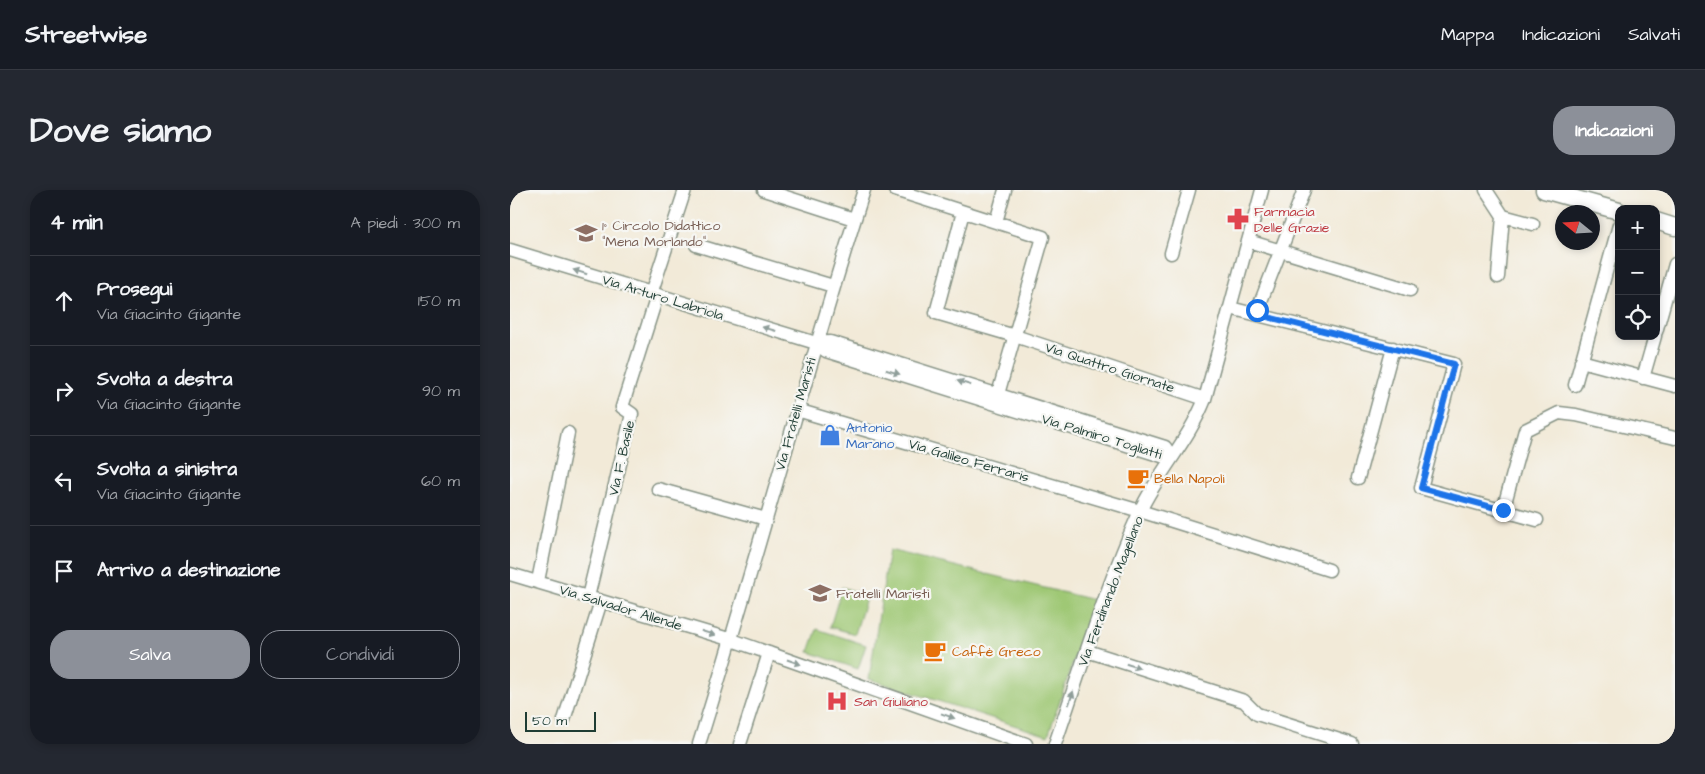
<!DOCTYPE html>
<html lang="it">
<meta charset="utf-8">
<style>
:root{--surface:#171b24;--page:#242831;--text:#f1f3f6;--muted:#9ea1a6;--line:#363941;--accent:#8c9099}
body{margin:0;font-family:"Architects Daughter",sans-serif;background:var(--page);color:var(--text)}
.controls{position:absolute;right:15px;top:15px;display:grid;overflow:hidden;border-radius:10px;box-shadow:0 2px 8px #0003}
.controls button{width:45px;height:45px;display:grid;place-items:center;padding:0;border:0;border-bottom:1px solid var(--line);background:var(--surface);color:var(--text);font:25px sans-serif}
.compass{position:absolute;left:1045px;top:15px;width:45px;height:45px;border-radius:50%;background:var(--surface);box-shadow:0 2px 8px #0003;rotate:288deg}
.scale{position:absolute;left:15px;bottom:12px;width:71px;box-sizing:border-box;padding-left:5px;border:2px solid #1f3d34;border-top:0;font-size:14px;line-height:18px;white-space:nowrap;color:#1f3d34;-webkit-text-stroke:4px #f6f6f2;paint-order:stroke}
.stop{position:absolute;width:15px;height:15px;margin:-11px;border:4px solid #1a73e8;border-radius:50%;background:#fff}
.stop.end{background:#1a73e8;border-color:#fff;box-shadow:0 1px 5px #0008}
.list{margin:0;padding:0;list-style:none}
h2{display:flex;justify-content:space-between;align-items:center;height:65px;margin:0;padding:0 20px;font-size:21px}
h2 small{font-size:16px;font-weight:400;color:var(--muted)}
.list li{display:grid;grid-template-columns:32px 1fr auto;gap:15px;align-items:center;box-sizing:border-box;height:90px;padding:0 20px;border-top:1px solid var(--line)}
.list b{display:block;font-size:19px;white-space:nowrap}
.list p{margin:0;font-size:16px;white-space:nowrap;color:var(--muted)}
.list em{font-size:16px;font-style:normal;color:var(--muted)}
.actions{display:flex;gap:10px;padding:15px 20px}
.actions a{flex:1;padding:11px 0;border:1px solid var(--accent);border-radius:20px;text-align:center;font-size:18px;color:var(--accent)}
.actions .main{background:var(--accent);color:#fff}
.icon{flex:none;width:28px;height:28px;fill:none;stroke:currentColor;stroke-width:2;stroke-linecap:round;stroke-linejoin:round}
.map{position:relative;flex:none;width:1165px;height:554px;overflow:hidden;border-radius:20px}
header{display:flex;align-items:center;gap:30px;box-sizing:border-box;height:70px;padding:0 25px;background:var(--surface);border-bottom:1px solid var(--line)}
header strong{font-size:24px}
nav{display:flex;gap:28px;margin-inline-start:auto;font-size:18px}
.intro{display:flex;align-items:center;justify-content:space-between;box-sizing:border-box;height:120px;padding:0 30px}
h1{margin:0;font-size:35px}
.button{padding:12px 22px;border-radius:20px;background:var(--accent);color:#fff;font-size:18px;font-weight:700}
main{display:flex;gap:30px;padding:0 30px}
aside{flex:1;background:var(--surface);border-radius:20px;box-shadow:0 2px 8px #0003}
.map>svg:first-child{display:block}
.green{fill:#9fc874;stroke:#5f8254}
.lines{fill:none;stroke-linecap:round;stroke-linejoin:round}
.minor-casing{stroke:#889486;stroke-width:15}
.major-casing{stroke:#889486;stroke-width:19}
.minor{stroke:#fff;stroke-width:12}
.major{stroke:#fff;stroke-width:16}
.oneway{fill:#8f9e9a}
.route{stroke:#1a73e8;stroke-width:6}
.labels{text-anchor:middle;stroke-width:4.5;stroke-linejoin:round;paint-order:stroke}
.health-label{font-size:14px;fill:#be3a42;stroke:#f6f6f2;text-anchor:start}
.education-label{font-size:14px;fill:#785e54;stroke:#f6f6f2;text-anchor:start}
.street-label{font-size:14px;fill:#1f3d34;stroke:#f6f6f2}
.shop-label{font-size:14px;fill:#366cbe;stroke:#f6f6f2;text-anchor:start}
.food-label{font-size:14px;fill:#c56008;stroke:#f6f6f2;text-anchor:start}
</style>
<header>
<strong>Streetwise</strong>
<nav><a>Mappa</a><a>Indicazioni</a><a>Salvati</a></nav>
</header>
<div class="intro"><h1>Dove siamo</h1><a class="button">Indicazioni</a></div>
<main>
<aside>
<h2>4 min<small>A piedi · 300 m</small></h2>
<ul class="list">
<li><svg class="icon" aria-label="ahead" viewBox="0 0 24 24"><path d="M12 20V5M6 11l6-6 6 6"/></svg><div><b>Prosegui</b><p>Via Giacinto Gigante</p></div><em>150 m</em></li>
<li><svg class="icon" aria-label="right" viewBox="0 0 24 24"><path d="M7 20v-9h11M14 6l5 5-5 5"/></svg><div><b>Svolta a destra</b><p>Via Giacinto Gigante</p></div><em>90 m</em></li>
<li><svg class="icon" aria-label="left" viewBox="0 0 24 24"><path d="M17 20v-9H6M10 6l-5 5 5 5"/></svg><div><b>Svolta a sinistra</b><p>Via Giacinto Gigante</p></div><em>60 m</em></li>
<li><svg class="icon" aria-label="arrive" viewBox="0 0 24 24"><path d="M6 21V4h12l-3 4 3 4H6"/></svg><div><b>Arrivo a destinazione</b></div></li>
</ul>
<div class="actions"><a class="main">Salva</a><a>Condividi</a></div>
</aside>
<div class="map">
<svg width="1165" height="554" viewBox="0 0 1165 554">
<rect width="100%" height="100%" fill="#f6f6f2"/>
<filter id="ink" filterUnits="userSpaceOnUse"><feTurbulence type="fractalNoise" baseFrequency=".02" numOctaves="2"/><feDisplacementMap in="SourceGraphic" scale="10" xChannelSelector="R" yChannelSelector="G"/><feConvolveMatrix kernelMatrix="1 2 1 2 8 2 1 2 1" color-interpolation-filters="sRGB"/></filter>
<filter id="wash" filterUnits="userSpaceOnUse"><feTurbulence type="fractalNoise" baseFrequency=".0096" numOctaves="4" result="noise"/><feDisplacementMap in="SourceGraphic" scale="20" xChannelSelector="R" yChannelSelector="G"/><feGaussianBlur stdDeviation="1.12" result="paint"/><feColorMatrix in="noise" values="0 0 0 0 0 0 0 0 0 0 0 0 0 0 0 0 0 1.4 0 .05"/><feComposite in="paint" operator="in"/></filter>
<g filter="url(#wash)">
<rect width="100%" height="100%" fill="#f2ead8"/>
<!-- green -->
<path class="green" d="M 379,360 L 584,410 L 538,546 L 359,489 Z
M 332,397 L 357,405 L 345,444 L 320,437 Z
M 307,439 L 356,455 L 348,479 L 299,462 Z"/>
</g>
<g filter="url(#ink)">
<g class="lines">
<!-- minor casing -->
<g class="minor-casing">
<path id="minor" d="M 254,0 L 344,29
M 385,0 L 533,47 L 486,211
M 976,0 L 993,26 L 1023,34
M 453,22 L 426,123 L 505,146 L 695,209
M 486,32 L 495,0
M 738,51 L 900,100
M 186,55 L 323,96
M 0,60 L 306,153 L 320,152 L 655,257 L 662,267
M 661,63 L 679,0
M 988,87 L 993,26
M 141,104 L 175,0
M 720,118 L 944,174 L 911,298 L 1027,330
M 746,124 L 794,0
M 1146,142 L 1165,74
M 306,153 L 316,161 L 652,266 L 662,267
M 1071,171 L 1165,196
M 1133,188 L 1145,146
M 1065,195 L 1109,35
M 287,220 L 630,321 L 819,380
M 848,288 L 883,158
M 148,299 L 256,329
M 993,320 L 1015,240 L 1049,223 L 1066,225 L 1165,248
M 0,384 L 222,450 L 516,554
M 28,391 L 58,243
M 78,407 L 122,224 L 112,217 L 147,106
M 577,461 L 734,511 L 747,524 L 842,554
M 54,530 L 91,411
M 189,554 C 247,370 295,184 354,0
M 230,554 L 259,463
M 545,554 C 572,476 596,396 630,321 C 649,281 679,250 695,209 L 752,0"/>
</g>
<!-- major casing -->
<g class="major-casing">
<path id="major" d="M 1034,0 L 1109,21
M 1146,31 L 1165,37"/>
</g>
<!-- minor -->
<use href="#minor" class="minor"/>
<!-- major -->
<use href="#major" class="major"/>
</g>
<!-- one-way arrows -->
<defs><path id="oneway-solid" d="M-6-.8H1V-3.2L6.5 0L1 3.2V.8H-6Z" transform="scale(1.25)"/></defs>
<g class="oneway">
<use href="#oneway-solid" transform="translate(70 82) rotate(-163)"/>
<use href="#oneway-solid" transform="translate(259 139) rotate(-164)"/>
<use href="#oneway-solid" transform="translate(383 182) rotate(17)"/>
<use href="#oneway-solid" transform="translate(454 193) rotate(-163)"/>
<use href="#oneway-solid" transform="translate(198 443) rotate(17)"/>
<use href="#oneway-solid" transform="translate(284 472) rotate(19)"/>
<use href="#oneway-solid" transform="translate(623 476) rotate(17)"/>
<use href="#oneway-solid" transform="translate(561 508) rotate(-71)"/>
<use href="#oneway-solid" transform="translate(438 526) rotate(20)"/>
</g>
</g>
<g class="lines" filter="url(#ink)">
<!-- route -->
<path class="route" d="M 747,120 L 746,124 L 944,174 L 911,298 L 993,320"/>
</g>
<!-- icons -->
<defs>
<g id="pharmacy-bare" transform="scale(1.725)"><path d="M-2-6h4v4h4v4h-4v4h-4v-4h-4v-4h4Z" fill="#e0444e" stroke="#f6f6f2" stroke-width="2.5" paint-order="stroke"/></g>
<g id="school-bare" transform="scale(1.725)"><path d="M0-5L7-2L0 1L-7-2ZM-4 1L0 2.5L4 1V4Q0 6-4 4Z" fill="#8d6e63" stroke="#f6f6f2" stroke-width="2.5" paint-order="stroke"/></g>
<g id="shop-bare" transform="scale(1.725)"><path d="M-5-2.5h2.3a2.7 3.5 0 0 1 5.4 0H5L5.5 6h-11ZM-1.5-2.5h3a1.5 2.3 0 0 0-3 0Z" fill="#3f7fe0" stroke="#f6f6f2" stroke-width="2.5" paint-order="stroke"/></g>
<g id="cafe-bare" transform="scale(1.725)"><path d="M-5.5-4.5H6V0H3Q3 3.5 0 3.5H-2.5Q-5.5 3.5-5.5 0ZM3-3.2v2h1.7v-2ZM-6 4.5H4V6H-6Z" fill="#e8710a" stroke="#f6f6f2" stroke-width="2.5" paint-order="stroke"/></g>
<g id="hospital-bare" transform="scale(1.725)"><path d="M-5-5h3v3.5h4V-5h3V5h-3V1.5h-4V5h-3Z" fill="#e0444e" stroke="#f6f6f2" stroke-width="2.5" paint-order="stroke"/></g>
</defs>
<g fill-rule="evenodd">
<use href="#pharmacy-bare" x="728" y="29"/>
<use href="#school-bare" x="76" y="43"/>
<use href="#shop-bare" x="320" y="245"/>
<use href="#cafe-bare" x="628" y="288"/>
<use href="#school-bare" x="310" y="403"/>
<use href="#cafe-bare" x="425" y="461"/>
<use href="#hospital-bare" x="327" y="511"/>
</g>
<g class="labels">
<!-- health labels -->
<g class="health-label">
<text x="744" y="26">Farmacia<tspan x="744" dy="16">Delle Grazie</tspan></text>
<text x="344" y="516">San Giuliano</text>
</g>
<!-- education labels -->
<g class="education-label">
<text x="92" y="40">1° Circolo Didattico<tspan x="92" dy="16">"Mena Morlando"</tspan></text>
<text x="326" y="408">Fratelli Maristi</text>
</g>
<!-- street labels -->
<g class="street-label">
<text transform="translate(153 107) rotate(17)" y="5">Via Arturo Labriola</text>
<text transform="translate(600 177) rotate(18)" y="5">Via Quattro Giornate</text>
<text transform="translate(285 224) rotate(-74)" y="5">Via Fratelli Maristi</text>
<text transform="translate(592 246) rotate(17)" y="5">Via Palmiro Togliatti</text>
<text transform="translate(111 268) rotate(-77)" y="5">Via F. Basile</text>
<text transform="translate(459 270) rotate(16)" y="5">Via Galileo Ferraris</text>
<text transform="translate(600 401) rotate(-69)" y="5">Via Ferdinando Magellano</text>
<text transform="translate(111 417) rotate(17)" y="5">Via Salvador Allende</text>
</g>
<!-- shop labels -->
<g class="shop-label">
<text x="336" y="242">Antonio<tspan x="336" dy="16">Marano</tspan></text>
</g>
<!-- food labels -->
<g class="food-label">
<text x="644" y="293">Bella Napoli</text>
<text x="442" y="466">Caffè Greco</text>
</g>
</g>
</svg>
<div class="controls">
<button>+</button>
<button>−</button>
<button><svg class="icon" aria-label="locate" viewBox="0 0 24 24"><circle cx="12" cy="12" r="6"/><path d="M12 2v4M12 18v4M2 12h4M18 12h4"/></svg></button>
</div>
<svg class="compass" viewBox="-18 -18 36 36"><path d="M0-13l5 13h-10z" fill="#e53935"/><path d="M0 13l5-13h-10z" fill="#9ea1a6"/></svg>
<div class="scale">50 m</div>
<div class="stop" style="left:747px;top:120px"></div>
<div class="stop end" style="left:993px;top:320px"></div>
</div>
</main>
